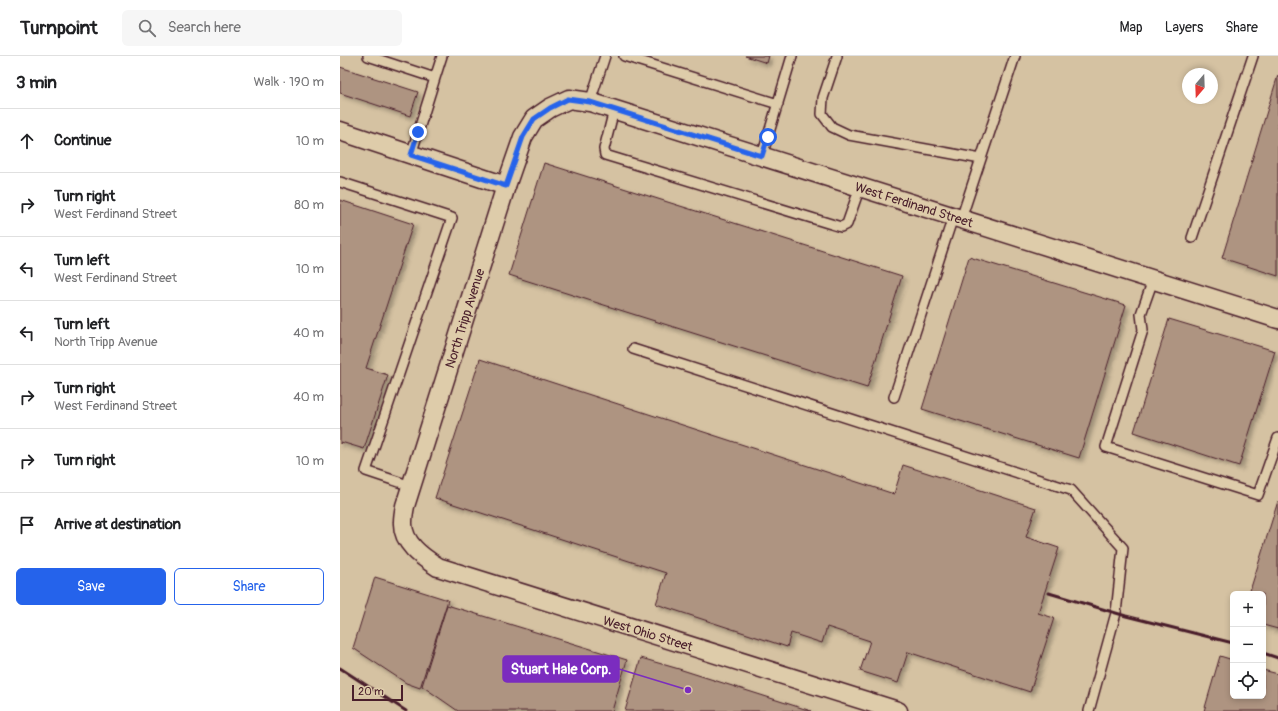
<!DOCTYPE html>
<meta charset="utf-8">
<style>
:root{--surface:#fff;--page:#f6f6f6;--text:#202124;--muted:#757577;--line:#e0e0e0;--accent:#2563eb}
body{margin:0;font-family:Pangolin,sans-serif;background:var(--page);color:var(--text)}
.controls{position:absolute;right:12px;bottom:12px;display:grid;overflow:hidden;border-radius:6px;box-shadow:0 2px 6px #0003}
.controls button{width:36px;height:36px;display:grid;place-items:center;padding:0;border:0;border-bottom:1px solid var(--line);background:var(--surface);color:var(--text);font:20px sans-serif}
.compass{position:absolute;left:842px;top:12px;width:36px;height:36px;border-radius:50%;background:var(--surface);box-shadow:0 2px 6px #0003;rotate:199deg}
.scale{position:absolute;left:12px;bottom:10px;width:51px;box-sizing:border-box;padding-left:4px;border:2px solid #4a1f2b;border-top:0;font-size:11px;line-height:14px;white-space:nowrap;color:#4a1f2b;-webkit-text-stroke:3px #deccaa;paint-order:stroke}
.stop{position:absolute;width:12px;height:12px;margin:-9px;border:3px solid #2563eb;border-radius:50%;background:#fff}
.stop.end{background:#2563eb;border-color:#fff;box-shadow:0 1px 4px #0008}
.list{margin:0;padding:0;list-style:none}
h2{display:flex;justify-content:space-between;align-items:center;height:52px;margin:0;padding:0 16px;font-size:17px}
h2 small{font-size:13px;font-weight:400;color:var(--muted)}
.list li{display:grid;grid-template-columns:26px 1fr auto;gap:12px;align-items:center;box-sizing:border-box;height:64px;padding:0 16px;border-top:1px solid var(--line)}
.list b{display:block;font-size:15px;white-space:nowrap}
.list p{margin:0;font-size:13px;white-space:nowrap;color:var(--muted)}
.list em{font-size:13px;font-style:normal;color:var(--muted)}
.actions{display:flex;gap:8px;padding:12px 16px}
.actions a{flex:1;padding:9px 0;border:1px solid var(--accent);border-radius:6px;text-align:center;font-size:14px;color:var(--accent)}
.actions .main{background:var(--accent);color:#fff}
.icon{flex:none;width:22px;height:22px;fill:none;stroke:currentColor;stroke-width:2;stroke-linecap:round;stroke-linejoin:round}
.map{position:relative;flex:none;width:938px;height:655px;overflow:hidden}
header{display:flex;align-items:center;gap:24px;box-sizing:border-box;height:56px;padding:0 20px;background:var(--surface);border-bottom:1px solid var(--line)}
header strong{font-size:19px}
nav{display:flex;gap:22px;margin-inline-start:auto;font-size:14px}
.search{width:280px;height:36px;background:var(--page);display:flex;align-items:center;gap:10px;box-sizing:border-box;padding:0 14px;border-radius:6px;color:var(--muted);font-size:15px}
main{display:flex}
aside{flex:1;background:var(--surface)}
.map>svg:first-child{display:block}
.building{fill:#ae9481;stroke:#4a1f2b;filter:url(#shadow)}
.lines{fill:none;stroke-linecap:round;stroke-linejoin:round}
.lane-casing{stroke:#4a1f2b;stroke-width:12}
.street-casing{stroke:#4a1f2b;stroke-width:21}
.lane{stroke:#deccaa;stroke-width:9}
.street{stroke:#deccaa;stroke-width:18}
.rail{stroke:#4a1f2b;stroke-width:3}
.route{stroke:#2563eb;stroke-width:5}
.labels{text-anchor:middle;stroke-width:3.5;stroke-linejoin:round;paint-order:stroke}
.street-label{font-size:13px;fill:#4a1f2b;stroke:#deccaa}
.leader{fill:none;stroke:#7b2cbf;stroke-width:1.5}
.callout-dot{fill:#7b2cbf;stroke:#deccaa;stroke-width:1.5}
.callout{fill:#7b2cbf;stroke:#7b2cbf;stroke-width:1.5}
.callout-label{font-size:14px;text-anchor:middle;font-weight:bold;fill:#fff}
</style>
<header>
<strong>Turnpoint</strong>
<div class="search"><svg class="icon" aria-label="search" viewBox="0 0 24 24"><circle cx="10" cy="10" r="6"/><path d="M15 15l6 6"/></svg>Search here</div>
<nav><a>Map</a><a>Layers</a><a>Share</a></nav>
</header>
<main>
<aside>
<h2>3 min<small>Walk · 190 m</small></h2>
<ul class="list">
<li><svg class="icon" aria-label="ahead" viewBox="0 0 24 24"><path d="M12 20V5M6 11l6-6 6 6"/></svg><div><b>Continue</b></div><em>10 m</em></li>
<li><svg class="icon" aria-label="right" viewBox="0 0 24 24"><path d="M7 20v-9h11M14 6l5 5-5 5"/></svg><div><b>Turn right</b><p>West Ferdinand Street</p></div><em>80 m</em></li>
<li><svg class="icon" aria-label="left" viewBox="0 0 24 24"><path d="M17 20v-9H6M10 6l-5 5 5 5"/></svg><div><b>Turn left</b><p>West Ferdinand Street</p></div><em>10 m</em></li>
<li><svg class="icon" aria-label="left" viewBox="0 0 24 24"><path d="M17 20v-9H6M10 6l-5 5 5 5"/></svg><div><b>Turn left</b><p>North Tripp Avenue</p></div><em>40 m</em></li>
<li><svg class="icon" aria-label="right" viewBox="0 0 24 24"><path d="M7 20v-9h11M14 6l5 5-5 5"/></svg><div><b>Turn right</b><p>West Ferdinand Street</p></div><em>40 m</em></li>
<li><svg class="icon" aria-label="right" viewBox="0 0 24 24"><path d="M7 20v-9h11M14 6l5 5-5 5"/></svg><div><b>Turn right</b></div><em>10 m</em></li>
<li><svg class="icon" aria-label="arrive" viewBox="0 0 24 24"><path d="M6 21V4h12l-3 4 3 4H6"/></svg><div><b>Arrive at destination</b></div></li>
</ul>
<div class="actions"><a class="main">Save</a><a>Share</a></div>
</aside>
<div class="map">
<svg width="938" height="655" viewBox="0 0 938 655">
<defs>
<filter id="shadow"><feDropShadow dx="3.5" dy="3.5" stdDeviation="2" flood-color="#0004"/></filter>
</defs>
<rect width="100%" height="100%" fill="#d5c2a2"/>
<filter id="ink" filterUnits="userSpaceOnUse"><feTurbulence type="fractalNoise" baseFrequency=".025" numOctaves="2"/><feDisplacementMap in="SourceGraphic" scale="8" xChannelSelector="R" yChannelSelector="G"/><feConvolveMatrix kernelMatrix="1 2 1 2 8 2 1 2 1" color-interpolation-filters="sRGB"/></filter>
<g filter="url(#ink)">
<!-- building -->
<path class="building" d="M 405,0 L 429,0 L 427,7 Z
M 0,11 L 78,36 L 70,60 L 0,37 Z
M 938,19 L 938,220 L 882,202 Z
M 204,107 L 562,220 L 527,332 L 169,219 Z
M 0,144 L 73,168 L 26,312 L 48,319 L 24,393 L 1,386 L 0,388 Z
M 629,201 L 786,249 L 739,402 L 582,353 Z
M 829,263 L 935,295 L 899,410 L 794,376 Z
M 140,303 L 554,438 L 563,409 L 696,452 L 686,481 L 719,492 L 698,557 L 714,562 L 690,636 L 568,596 L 558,627 L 520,615 L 530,585 L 487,571 L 482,587 L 451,577 L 447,591 L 316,548 L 326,517 L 95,442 Z
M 938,445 L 938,573 L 923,569 L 923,538 L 909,538 Z
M 35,521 L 108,544 L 80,632 L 66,627 L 13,592 Z
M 107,549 L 287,604 L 272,655 L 118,655 L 82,630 Z
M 880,600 L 893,604 L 893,640 L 923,640 L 923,614 L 938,618 L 938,655 L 864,655 Z
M 301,602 L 339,613 L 471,655 L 285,655 Z"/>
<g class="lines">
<!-- lane casing -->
<g class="lane-casing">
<path id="lane" d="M 28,0 L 95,22 L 71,99
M 284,0 L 438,48
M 497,0 L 483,42 L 482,58 L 492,71 L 509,79 L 641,103
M 95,22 L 102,0
M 250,46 L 265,0
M 274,54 L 264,93 L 265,99 L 501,171 L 507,168 L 520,131
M 422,100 L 452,0
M 0,126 L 112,162 L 26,415 L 71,430
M 621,163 L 675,0
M 852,182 L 913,0
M 813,224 L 801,258 L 803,274 L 766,391 L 918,439 L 938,382
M 293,293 L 731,434 L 783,492 L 776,557 L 749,655
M 554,341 L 613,161"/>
</g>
<!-- street casing -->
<g class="street-casing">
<g id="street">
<path d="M 0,75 L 166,130"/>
<path id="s1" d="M 558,655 L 98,511 C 82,501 62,487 63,466 C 63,461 64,455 65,450 L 166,130 L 183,81 L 194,63 L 210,52 L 229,43 L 250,46 L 938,263"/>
</g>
</g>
<!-- lane -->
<use href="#lane" class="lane"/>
<!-- street -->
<use href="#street" class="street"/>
<!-- rail -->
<path class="rail" d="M 709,537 L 786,560 L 893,587
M 923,597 L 938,602
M 0,612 L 66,655"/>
</g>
</g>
<g class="lines" filter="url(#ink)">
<!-- route -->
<path class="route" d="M 78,76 L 71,99 L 166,130 L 183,81 L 194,63 L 210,52 L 228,43 L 250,46 L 422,100 L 428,81"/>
</g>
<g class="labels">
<!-- street labels -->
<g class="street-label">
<text dy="5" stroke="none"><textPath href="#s1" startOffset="1368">West Ferdinand Street</textPath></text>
<text dy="5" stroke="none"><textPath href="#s1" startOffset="755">North Tripp Avenue</textPath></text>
<text transform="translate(308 577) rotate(17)" y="5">West Ohio Street</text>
</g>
</g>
<!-- callouts -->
<path class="leader" d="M348 634L279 613"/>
<circle class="callout-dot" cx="348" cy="634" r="4"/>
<rect class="callout" x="163" y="600" width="116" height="26" rx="4"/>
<g class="callout-label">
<text x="221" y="618">Stuart Hale Corp.</text>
</g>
</svg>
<div class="controls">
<button>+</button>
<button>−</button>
<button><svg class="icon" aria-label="locate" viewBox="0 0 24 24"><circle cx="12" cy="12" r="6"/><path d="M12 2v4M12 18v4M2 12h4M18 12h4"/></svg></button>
</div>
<svg class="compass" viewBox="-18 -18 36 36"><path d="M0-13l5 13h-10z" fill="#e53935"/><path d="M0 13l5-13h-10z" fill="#757577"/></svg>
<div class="scale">20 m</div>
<div class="stop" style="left:428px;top:81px"></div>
<div class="stop end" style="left:78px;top:76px"></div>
</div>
</main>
